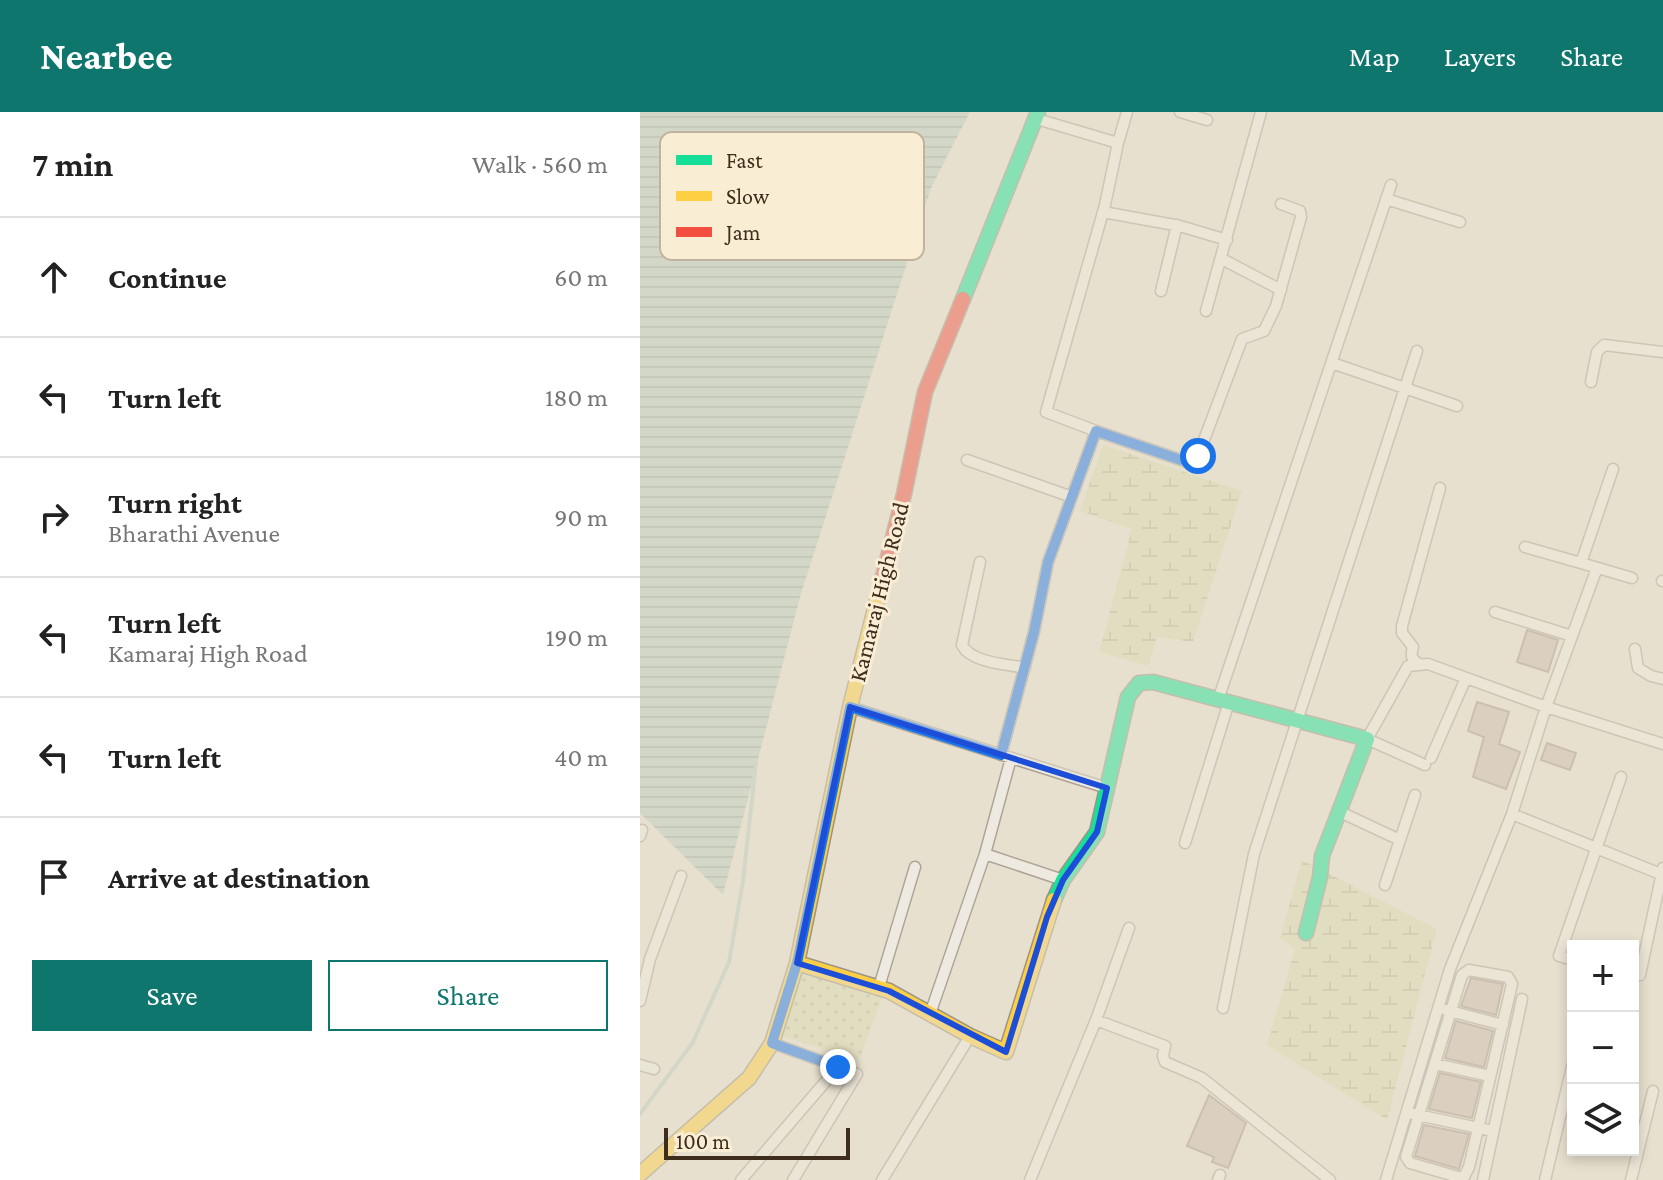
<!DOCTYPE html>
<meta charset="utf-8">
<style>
:root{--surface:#fff;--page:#f6f6f6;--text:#222;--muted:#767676;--line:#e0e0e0;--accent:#0f766e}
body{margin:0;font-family:"Crimson Pro",serif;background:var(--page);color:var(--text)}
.controls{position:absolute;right:24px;bottom:24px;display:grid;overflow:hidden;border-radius:0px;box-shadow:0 4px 12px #0003}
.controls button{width:72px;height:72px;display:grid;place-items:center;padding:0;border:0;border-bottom:2px solid var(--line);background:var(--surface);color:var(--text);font:40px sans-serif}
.scale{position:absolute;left:24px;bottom:20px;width:186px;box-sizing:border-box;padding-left:8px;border:4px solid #3e2c1d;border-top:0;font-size:22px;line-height:28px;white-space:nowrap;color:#3e2c1d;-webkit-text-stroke:6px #f9edd4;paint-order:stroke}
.stop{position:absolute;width:24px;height:24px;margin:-18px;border:6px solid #1a73e8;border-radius:50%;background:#fff}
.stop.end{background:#1a73e8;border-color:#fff;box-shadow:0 2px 8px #0008}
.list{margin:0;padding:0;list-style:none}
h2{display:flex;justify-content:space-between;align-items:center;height:104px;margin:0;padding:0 32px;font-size:34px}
h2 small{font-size:26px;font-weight:400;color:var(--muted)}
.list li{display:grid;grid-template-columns:52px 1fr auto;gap:24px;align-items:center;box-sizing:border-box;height:120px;padding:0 32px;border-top:2px solid var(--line)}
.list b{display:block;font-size:30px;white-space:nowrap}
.list p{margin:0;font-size:26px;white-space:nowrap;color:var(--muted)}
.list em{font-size:26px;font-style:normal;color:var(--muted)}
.actions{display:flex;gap:16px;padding:24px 32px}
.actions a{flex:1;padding:18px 0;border:2px solid var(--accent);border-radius:0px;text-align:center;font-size:28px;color:var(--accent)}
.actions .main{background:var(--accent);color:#fff}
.icon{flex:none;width:44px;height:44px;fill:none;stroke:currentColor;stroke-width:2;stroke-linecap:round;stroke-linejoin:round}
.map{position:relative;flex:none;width:1023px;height:1068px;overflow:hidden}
header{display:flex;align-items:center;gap:48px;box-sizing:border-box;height:112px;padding:0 40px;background:var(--accent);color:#fff}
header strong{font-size:38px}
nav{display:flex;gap:44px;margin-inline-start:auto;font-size:28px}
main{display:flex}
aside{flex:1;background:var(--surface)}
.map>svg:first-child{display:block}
.green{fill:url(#green-dots)}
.wetland{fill:url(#wetland-marsh)}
.water{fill:url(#water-rules)}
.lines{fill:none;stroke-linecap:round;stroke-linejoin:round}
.stream{stroke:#bacdc1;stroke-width:4}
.building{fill:#ccbdae;stroke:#a99a8d;stroke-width:2}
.street-casing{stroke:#ada497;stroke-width:13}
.fast-casing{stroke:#9d9486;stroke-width:17}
.slow-casing{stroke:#9d9486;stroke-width:17}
.jam-casing{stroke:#9d9486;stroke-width:17}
.street{stroke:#efeae1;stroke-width:10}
.fast{stroke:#16e098;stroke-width:14}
.slow{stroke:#ffcf43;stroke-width:14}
.jam{stroke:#f24e42;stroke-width:14}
.route{stroke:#1a73e8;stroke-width:10}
.marked{fill:none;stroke:#1d4ed8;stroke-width:6;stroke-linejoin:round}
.labels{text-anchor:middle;stroke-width:6;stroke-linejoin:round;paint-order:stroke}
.street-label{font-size:24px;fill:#3e2c1d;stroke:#f9edd4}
.key{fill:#f9edd4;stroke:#c1b39d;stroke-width:2}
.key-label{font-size:22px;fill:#3e2c1d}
</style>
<header>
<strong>Nearbee</strong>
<nav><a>Map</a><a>Layers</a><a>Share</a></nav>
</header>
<main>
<aside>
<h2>7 min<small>Walk · 560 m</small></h2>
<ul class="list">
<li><svg class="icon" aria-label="ahead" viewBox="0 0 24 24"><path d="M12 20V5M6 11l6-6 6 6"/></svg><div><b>Continue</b></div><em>60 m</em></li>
<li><svg class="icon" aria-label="left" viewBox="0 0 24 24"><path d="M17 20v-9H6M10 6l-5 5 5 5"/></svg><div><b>Turn left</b></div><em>180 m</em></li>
<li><svg class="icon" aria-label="right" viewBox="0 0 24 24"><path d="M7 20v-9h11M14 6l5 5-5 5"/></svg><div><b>Turn right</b><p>Bharathi Avenue</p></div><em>90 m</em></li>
<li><svg class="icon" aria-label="left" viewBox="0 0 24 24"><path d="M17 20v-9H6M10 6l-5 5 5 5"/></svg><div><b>Turn left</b><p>Kamaraj High Road</p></div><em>190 m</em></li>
<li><svg class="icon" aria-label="left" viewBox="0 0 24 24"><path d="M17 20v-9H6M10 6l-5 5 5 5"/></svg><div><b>Turn left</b></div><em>40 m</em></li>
<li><svg class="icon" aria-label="arrive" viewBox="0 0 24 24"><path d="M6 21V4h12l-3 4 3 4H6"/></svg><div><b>Arrive at destination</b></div></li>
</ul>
<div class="actions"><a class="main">Save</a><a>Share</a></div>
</aside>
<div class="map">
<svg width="1023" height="1068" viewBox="0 0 1023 1068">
<defs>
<pattern id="green-dots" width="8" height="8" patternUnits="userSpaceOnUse" patternTransform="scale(2)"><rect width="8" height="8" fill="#dad9af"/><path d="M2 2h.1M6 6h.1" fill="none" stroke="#bcba96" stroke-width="1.8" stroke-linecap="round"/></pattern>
<pattern id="wetland-marsh" width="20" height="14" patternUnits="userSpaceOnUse" patternTransform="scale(2)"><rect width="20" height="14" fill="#dad9af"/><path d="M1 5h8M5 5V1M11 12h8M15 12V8" fill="none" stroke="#bcba96"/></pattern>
<pattern id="water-rules" width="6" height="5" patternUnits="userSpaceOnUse" patternTransform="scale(2)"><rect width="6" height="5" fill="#bacdc1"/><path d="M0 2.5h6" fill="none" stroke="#a1b0a5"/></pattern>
</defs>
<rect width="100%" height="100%" fill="#e8e0ce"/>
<!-- green -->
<path class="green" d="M 157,859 L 243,884 L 219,948 L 139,923 Z"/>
<!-- wetland -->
<path class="wetland" d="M 463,333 L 602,379 L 553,530 L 517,525 L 508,554 L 459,540 L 492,417 L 440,399 Z
M 662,748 L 797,817 L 747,1008 L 627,933 L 655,837 L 640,826 Z"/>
<!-- water -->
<path class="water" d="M 0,0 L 330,0 L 291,76 L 160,485 L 83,783 L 0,701 Z"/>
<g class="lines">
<!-- stream -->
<path class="stream" d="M 0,1002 L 53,930 L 89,850 L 103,769 L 116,651"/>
</g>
<!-- building -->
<path class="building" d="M 887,518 L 918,528 L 908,560 L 877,550 Z
M 837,590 L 869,600 L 859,632 L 880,640 L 866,677 L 833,665 L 844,625 L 828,619 Z
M 907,631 L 936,641 L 930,658 L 901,648 Z
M 831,866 L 863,872 L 856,903 L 821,894 Z
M 816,909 L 853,919 L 844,955 L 805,946 Z
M 800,961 L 841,970 L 832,1006 L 789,997 Z
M 569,983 L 606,1011 L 588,1056 L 572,1050 L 574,1045 L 547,1034 Z
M 784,1013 L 829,1022 L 819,1057 L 775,1044 Z"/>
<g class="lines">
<!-- street casing -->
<g class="street-casing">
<path id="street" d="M 540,0 L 567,8
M 478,31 L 487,0
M 746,87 L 820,110
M 463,100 L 540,114 L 587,128
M 582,147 L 641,178
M 521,179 L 537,113
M 566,199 L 621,0
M 692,251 L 817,294
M 951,270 L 957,240 L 964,233 L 1023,240
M 456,319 L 547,350 L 558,344 L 602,227 L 624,219 L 636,194 L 661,105 L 660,99 L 641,92
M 327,348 L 432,385
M 973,357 L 941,451 L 992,466
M 885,435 L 941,451
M 340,450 L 322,533 C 331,551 367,552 385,556
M 1022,469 L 1023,469
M 855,500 L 932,524
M 995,537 L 998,556 L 1011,564 L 1023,567
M 780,553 C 772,547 770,545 773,535 L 762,521 L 762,514 L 800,376
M 578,588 L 751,73
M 210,595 L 467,676
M 361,643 L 394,520 L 408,450 L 456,319 L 406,300 L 465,93 L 478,31 L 397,7
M 791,646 L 826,566
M 785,653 L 727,627 L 768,554 L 788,552 L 906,595 L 1023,632
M 700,700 L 760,728
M 872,702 L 1023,763
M 0,724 L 2,718
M 545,731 L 589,590
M 345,742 L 423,768
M 745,773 L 775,683
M 933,848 L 919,844 L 981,665
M 829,858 L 868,865 L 872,872 L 829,1055 L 824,1065 L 818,1065 L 770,1051 L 766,1045 L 822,863 Z
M 993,862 L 1000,863 L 1023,756
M 239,875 L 275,755
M 0,889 L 10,847 L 41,764
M 583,896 L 614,742 L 777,239
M 806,898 L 863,913
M 290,902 L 345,742 L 371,646
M 456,908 L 525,934 L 523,944 L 525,950 L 562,966 L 690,1068
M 132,931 L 217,962 L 153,1068
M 795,952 L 850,964
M 0,953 L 14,957
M 773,1002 L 853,1019
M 101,1068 L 198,955
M 242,1068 L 330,924
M 390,1068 L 456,908 L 489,816
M 578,1068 L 580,1063
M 746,1068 L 810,857 L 872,702 L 906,595 L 957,456
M 843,1068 L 882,887
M 905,1068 L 933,951
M 991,1068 L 1013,979"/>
</g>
<!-- fast casing -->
<g class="fast-casing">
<path id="fast" d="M 323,187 L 398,0
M 414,788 L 423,768 L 457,720 L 488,585 L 499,571 L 513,570 L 727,627 L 682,744 L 680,765 L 666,821"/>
</g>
<!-- slow casing -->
<g class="slow-casing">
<path id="slow" d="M 157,851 L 249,879 L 330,924 L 366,940 L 414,788
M 0,1062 L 109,966 L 132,931 L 157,851 L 210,595 L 243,465"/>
</g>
<!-- jam casing -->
<g class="jam-casing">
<path id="jam" d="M 243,465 L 264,382 L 285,280 L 323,187"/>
</g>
<!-- street -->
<use href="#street" class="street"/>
<!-- fast -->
<use href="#fast" class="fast"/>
<!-- slow -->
<use href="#slow" class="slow"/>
<!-- jam -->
<use href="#jam" class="jam"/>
</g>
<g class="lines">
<!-- route -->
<path class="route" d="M 198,955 L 132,931 L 157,851 L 210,595 L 361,643 L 394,520 L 408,450 L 456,319 L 541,348 L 553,349 L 558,344"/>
</g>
<!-- marked area -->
<path d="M0 0H1023V1068H0ZM 210,595 L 467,676 L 457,720 L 423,768 L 407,805 L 366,940 L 249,879 L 157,851 Z" fill="#e8e0ce" fill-opacity=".55" fill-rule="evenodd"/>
<path class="marked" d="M 210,595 L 467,676 L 457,720 L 423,768 L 407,805 L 366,940 L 249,879 L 157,851 Z"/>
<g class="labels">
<!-- street labels -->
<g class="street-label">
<text transform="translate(239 480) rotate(-76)" y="8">Kamaraj High Road</text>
</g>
</g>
<!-- legend -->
<rect x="20" y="20" width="264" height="128" rx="12" class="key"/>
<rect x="36" y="43" width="36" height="10" fill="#16e098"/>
<rect x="36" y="79" width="36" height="10" fill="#ffcf43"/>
<rect x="36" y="115" width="36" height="10" fill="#f24e42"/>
<g class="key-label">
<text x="86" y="56">Fast</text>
<text x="86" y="92">Slow</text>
<text x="86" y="128">Jam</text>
</g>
</svg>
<div class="controls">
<button>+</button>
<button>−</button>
<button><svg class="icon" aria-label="layers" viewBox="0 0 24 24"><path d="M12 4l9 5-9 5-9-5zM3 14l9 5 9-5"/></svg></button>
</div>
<div class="scale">100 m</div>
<div class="stop" style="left:558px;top:344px"></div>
<div class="stop end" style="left:198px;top:955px"></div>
</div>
</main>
